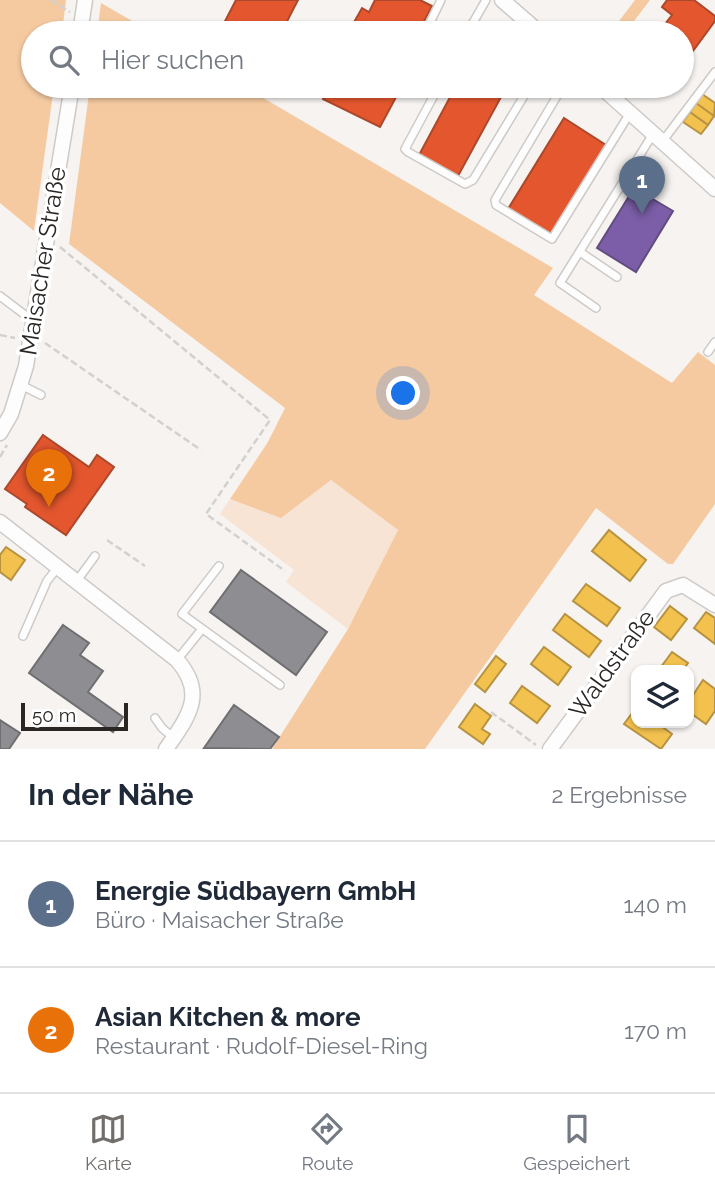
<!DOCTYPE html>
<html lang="de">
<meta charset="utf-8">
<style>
:root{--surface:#fff;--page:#f6f6f7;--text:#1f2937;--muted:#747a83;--line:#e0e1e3;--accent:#716e6b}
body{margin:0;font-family:Raleway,sans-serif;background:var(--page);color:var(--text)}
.controls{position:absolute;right:21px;bottom:21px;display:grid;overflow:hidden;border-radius:14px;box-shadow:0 2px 5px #0004}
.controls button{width:63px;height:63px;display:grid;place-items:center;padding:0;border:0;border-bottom:2px solid var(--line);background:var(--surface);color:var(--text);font:35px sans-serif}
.scale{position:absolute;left:21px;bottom:18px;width:107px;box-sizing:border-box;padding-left:7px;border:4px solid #292624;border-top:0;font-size:19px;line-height:24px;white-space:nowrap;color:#292624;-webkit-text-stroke:5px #fff;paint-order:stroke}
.you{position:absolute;left:404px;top:394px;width:24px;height:24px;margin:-18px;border:5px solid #fff;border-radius:50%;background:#1a73e8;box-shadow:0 0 0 10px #1a73e833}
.badge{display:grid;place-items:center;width:46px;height:46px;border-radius:50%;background:var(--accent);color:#fff;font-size:23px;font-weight:700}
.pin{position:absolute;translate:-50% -58px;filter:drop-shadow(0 2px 4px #0008)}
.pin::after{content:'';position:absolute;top:37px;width:24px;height:21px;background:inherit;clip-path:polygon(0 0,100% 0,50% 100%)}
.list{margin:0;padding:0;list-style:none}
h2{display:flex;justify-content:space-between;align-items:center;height:91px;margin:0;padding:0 28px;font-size:30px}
h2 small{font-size:23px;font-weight:400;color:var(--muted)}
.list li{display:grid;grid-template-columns:46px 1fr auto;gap:21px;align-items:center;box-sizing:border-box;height:126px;padding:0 28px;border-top:2px solid var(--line)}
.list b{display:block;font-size:26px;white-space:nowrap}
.list p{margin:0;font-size:23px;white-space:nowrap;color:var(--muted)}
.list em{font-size:23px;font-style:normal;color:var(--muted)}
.icon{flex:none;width:38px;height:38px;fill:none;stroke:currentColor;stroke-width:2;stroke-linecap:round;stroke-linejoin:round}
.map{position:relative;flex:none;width:715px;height:749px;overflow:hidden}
.search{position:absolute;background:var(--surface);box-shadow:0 2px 5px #0004;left:21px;right:21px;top:21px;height:77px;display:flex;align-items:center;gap:18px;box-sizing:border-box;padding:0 24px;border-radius:38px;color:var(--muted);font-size:26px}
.sheet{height:343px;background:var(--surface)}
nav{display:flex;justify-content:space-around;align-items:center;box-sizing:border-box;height:98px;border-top:2px solid var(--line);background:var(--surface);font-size:19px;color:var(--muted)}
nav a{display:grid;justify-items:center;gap:4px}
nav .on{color:var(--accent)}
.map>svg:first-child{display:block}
.green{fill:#f7e4d4}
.forest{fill:#f5caa1}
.homes{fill:#f2c14e;stroke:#b69241;stroke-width:2}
.shops{fill:#e4572e;stroke:#ac482b;stroke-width:2}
.offices{fill:#7b5ea7;stroke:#624d80;stroke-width:2}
.industry{fill:#8d8d92;stroke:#6f6e71;stroke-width:2}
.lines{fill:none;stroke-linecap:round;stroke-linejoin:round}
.lane-casing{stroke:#cdcac7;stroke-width:10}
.street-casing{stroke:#cdcac7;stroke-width:17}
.path{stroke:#d2d1cf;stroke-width:2.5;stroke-dasharray:7 3.5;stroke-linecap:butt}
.lane{stroke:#fefdfd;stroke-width:7}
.street{stroke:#fefdfd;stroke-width:14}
.labels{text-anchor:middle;stroke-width:7;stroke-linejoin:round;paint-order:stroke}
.street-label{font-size:24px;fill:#292624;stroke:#fff}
</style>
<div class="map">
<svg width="715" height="749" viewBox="0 0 715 749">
<rect width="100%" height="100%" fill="#f6f3f0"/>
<!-- green -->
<path class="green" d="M 331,480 L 398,530 L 348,629 L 286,582 L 294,570 L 220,514 L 230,499 L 281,517 Z"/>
<!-- forest -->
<path class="forest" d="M 0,0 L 66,0 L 62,33 L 33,33 L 33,86 L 54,86 L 34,231 L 0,203 Z
M 635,0 L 650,0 L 625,33 L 610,33 Z
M 101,3 L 153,33 L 97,33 Z
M 90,86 L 243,86 L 553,268 L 534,295 L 672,383 L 698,352 L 715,365 L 715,504 L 673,564 L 668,564 L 596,508 L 425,749 L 272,749 L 348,629 L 398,530 L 331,480 L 281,518 L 230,499 L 268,442 L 285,408 L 69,244 Z"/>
<!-- homes -->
<path class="homes" d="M 702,94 L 715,103 L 714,116 L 696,103 Z
M 696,103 L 714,116 L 708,125 L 690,112 Z
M 690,112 L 708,125 L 701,134 L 683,122 Z
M 609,530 L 646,560 L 630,581 L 592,551 Z
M 6,547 L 25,560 L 11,580 L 0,572 L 0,555 Z
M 586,584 L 620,608 L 607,626 L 573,601 Z
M 670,606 L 687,619 L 671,640 L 654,627 Z
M 706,612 L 715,618 L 715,644 L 694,628 Z
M 565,614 L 601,641 L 589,657 L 553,630 Z
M 544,647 L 571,667 L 558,685 L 531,664 Z
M 672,652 L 688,663 L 683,670 L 666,670 L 661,667 Z
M 496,656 L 506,664 L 485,692 L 475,684 Z
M 703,680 L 715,689 L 715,711 L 706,724 L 689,712 L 689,701 Z
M 522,686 L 550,706 L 537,723 L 510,703 Z
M 475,704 L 491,716 L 482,729 L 490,734 L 483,744 L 459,727 Z
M 636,708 L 636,723 L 657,723 L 672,734 L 661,749 L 624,724 Z"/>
<!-- shops -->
<path class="shops" d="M 236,0 L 298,0 L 281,33 L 239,33 L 223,25 Z
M 375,0 L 420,0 L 432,6 L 418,33 L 348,33 L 362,8 L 369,12 Z
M 667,0 L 694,0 L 715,16 L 715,21 L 682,66 L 682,33 L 658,33 L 672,15 L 662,7 Z
M 330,86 L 402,86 L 380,127 L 323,99 Z
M 456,86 L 507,86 L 458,176 L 419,155 Z
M 564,118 L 606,145 L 550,235 L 508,209 Z
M 43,435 L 89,467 L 97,455 L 114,467 L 66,535 L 25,507 L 27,504 L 5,489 Z"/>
<!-- offices -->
<path class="offices" d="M 634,188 L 673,211 L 636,272 L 597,248 Z"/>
<!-- industry -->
<path class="industry" d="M 241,570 L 327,632 L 296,675 L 210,612 Z
M 63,625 L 89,643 L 80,655 L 103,671 L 88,692 L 123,717 L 113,732 L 29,673 Z
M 234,705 L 279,737 L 270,749 L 204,748 Z
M 0,720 L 20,733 L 9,749 L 0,749 Z"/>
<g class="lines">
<!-- lane casing -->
<g class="lane-casing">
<path id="lane" d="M 425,33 L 441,0
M 467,33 L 486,0
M 439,86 L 405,149 L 408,152 L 465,184 L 473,180 L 530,86
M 563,86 L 495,200 L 496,205 L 552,239 L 630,113
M 662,142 L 715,72
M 580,252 L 617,277
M 0,296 L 33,321
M 596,308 L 560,283 L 653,134
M 708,352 L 715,342
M 21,385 L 41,395
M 219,566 L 182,614 L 280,685
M 76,582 L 95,556
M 23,636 L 47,581 L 58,567
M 177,660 L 202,629
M 155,718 L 162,728 L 174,738"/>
</g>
<!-- street casing -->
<g class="street-casing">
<path id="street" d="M 502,0 L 540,33
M 80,33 L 85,0
M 600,86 L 715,189
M 0,433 L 11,414 L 26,366 L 72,86
M 0,522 L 177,660 C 207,694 188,717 166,749
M 550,749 L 666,591 L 683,585 L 715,605"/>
</g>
<!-- path -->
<path class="path" d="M 51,0 L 70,12
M 60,247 L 270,420 L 206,514 L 285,571
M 0,335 L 15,338
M 45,343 L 201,450
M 0,457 L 7,445
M 107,540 L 145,566
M 491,712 L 536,745"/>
<!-- lane -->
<use href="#lane" class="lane"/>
<!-- street -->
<use href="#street" class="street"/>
</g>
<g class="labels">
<!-- street labels -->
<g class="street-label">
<text transform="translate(43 261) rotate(-81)" y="8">Maisacher Straße</text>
<text transform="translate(612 664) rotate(-54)" y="8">Waldstraße</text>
</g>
</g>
</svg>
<div class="controls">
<button><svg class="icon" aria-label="layers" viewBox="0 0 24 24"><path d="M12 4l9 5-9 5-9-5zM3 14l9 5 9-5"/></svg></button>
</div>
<div class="scale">50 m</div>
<div class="you"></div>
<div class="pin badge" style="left:642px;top:214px;background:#5c6f8a">1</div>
<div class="pin badge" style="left:49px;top:507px;background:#e8710a">2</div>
<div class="search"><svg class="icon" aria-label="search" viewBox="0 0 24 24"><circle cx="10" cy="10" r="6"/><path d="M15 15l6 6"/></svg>Hier suchen</div>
</div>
<section class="sheet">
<h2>In der Nähe<small>2 Ergebnisse</small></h2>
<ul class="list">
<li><span class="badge" style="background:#5c6f8a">1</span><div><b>Energie Südbayern GmbH</b><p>Büro · Maisacher Straße</p></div><em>140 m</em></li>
<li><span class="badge" style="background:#e8710a">2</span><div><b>Asian Kitchen &amp; more</b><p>Restaurant · Rudolf-Diesel-Ring</p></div><em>170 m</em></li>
</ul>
</section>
<nav>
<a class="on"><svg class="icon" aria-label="map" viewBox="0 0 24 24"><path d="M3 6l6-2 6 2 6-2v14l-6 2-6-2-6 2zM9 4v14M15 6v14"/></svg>Karte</a>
<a><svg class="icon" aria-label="directions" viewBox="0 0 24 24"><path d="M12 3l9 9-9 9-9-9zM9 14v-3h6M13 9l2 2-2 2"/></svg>Route</a>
<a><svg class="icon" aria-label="saved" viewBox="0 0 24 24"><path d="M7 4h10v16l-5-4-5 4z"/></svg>Gespeichert</a>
</nav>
